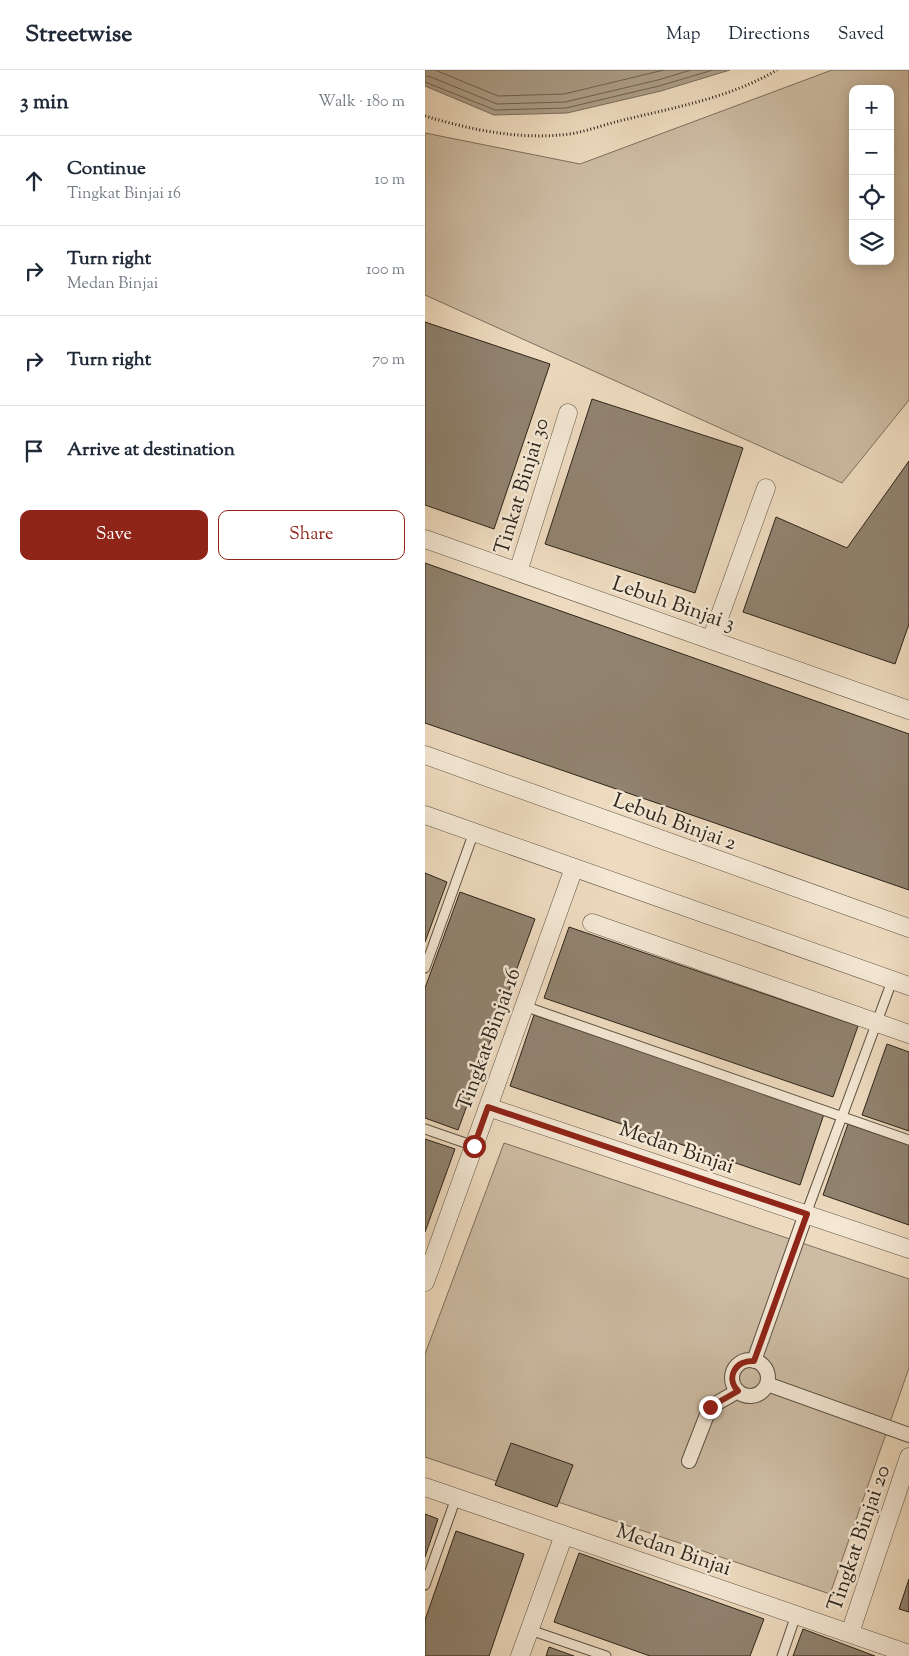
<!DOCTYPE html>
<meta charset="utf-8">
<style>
:root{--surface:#fff;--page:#f6f6f7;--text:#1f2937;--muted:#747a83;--line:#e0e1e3;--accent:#8f2418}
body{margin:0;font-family:"Sorts Mill Goudy",serif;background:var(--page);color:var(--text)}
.controls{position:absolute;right:15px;top:15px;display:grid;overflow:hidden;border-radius:10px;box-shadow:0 2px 12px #0003}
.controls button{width:45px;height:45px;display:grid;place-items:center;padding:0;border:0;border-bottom:1px solid var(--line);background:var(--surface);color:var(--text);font:25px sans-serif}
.stop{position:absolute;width:15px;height:15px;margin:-11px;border:4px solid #8f2418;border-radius:50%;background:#fff}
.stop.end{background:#8f2418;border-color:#fff;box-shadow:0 1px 5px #0008}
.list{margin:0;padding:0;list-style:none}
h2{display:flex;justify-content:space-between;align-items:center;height:65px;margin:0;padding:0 20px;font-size:21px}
h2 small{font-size:16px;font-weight:400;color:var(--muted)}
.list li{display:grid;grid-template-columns:32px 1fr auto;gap:15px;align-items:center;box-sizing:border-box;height:90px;padding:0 20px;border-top:1px solid var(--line)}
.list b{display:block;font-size:19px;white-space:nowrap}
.list p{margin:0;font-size:16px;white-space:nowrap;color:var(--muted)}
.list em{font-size:16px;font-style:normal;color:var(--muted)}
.actions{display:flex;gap:10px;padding:15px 20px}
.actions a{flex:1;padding:11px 0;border:1px solid var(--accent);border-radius:10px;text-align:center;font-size:18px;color:var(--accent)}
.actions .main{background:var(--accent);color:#fff}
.icon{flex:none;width:28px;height:28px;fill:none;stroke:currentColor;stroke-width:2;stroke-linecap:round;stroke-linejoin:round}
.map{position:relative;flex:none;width:484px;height:1586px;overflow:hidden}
header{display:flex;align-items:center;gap:30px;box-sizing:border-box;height:70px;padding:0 25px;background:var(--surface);border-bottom:1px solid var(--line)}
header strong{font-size:24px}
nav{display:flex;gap:28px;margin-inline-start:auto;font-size:18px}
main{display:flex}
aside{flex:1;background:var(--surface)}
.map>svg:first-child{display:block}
.green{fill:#cdbca3;stroke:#7c705f;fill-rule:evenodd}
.water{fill:#ac9d87;stroke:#796d5c}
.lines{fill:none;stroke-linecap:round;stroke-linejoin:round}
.shore{stroke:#6c6051;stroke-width:1}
.building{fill:#918370;stroke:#2c241b}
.service-casing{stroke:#5c5244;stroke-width:11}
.pedestrian-casing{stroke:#5c5244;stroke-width:16}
.minor-casing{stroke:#5c5244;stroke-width:19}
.path{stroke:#2c241b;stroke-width:3;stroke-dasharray:1 2.5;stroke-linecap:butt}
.service{stroke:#f4e8d5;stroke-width:9}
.pedestrian{stroke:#f4e8d5;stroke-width:14}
.minor{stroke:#f4e8d5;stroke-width:18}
.route{stroke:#8f2418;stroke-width:6}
.labels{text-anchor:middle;stroke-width:5;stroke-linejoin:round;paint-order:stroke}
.street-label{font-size:21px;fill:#2c241b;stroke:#f4e8d5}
</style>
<header>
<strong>Streetwise</strong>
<nav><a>Map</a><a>Directions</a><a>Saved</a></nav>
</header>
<main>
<aside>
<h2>3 min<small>Walk · 180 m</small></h2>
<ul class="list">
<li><svg class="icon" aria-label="ahead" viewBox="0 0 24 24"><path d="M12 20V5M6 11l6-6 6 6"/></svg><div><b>Continue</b><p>Tingkat Binjai 16</p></div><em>10 m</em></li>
<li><svg class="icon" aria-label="right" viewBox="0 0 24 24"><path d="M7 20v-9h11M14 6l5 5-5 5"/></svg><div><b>Turn right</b><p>Medan Binjai</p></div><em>100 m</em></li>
<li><svg class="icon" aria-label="right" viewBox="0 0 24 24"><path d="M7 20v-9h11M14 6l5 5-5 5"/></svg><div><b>Turn right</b></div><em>70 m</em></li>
<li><svg class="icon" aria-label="arrive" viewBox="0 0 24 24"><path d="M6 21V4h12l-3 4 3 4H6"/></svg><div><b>Arrive at destination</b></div></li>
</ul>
<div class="actions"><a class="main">Save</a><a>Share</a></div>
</aside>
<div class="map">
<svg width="484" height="1586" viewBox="0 0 484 1586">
<rect width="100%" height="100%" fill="#eedbbf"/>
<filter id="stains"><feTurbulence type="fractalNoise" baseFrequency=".004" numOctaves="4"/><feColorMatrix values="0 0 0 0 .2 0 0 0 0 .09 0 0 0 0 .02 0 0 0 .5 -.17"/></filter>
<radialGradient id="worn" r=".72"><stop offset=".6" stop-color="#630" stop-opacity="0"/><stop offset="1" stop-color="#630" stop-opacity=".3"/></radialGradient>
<!-- green -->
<path class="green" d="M 407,0 L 484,0 L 484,330 L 417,413 L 0,225 L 0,63 L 155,94 ZM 428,19 L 465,19 L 465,191 L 428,191 Z
M 79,1073 L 484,1209 L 484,1298 L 405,1524 L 0,1387 L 0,1284 Z"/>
<!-- water -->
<path class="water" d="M 0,0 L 305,0 L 236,21 L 142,43 L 69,45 L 0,16 Z"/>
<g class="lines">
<!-- shore -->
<path class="shore" d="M 10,0 L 73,26 L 139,24 L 239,0
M 0,6 L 6,7 L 72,34 L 140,32 L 233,10 L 266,0
M 0,12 L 70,40 L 141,38 L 234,16 L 288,0"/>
</g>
<!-- building -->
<path class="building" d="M 0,252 L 125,294 L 69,459 L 0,435 Z
M 167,329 L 318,378 L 270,523 L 120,474 Z
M 484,391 L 484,554 L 470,594 L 318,542 L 351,447 L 422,478 Z
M 0,493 L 484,664 L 484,820 L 0,653 Z
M 0,803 L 22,812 L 0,872 Z
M 35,822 L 110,849 L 33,1060 L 0,1048 L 0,918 Z
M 144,857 L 433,956 L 408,1027 L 119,928 Z
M 109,945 L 399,1044 L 375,1115 L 85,1016 Z
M 462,974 L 484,982 L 484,1061 L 437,1045 Z
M 423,1054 L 484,1075 L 484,1155 L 398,1125 Z
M 0,1069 L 30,1079 L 0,1162 Z
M 86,1373 L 148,1395 L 132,1437 L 70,1415 Z
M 0,1444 L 13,1449 L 0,1487 Z
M 31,1461 L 99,1484 L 64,1586 L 0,1586 L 0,1550 Z
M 154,1483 L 339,1549 L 325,1586 L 225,1586 L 129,1552 Z
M 484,1509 L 484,1542 L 474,1539 Z
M 378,1559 L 450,1586 L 368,1586 Z
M 124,1577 L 149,1586 L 121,1586 Z"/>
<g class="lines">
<!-- service casing -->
<g class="service-casing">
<path id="service" d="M 0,898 L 49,762
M 99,936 L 484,1070
M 0,1059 L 49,1076
M 381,1144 L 467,911
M 0,1515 L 31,1428
M 105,1560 L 181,1586
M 357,1586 L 371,1545"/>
</g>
<!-- pedestrian casing -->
<g class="pedestrian-casing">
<path id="pedestrian" d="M307 1308a18 18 0 1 1 36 0a18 18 0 1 1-36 0Z
M 329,1291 L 381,1144
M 342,1314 L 484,1365
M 264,1391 L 285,1337 L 313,1321"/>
</g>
<!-- minor casing -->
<g class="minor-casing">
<path id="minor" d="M 0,469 L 484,640
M 93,502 L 143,343
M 286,570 L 341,418
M 0,685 L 484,858
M 0,745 L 484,916
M 167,853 L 484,964
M 63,1037 L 484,1179
M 0,1212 L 149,798
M 0,1417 L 484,1584
M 425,1563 L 484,1387
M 95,1586 L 139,1465"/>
</g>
<!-- path -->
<path class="path" d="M 0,46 C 43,59 89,69 135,65 C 154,64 175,56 194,51 C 247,38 305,28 352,0"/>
<!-- service -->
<use href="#service" class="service"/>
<!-- pedestrian -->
<use href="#pedestrian" class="pedestrian"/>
<!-- minor -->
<use href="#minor" class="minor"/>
</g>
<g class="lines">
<!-- route -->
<path class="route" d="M 49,1076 L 63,1037 L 382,1144 L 329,1291 C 311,1290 300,1307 313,1321 L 285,1337"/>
</g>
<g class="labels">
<!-- street labels -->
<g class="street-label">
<text transform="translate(96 416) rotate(-73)" y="7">Tinkat Binjai 30</text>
<text transform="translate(249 533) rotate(19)" y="7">Lebuh Binjai 3</text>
<text transform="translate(250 751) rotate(20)" y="7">Lebuh Binjai 2</text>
<text transform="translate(63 969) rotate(-70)" y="7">Tingkat Binjai 16</text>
<text transform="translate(252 1077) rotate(19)" y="7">Medan Binjai</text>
<text transform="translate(433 1468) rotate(-71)" y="7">Tingkat Binjai 20</text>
<text transform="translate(249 1479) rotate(19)" y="7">Medan Binjai</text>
</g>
</g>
<rect width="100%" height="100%" filter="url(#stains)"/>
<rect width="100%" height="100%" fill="url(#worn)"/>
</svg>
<div class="controls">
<button>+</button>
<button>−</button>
<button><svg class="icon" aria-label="locate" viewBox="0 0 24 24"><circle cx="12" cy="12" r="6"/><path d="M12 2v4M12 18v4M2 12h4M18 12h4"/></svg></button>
<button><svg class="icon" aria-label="layers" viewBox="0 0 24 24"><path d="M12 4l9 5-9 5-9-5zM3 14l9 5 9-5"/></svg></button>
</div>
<div class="stop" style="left:49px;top:1076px"></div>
<div class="stop end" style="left:285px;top:1337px"></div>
</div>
</main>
